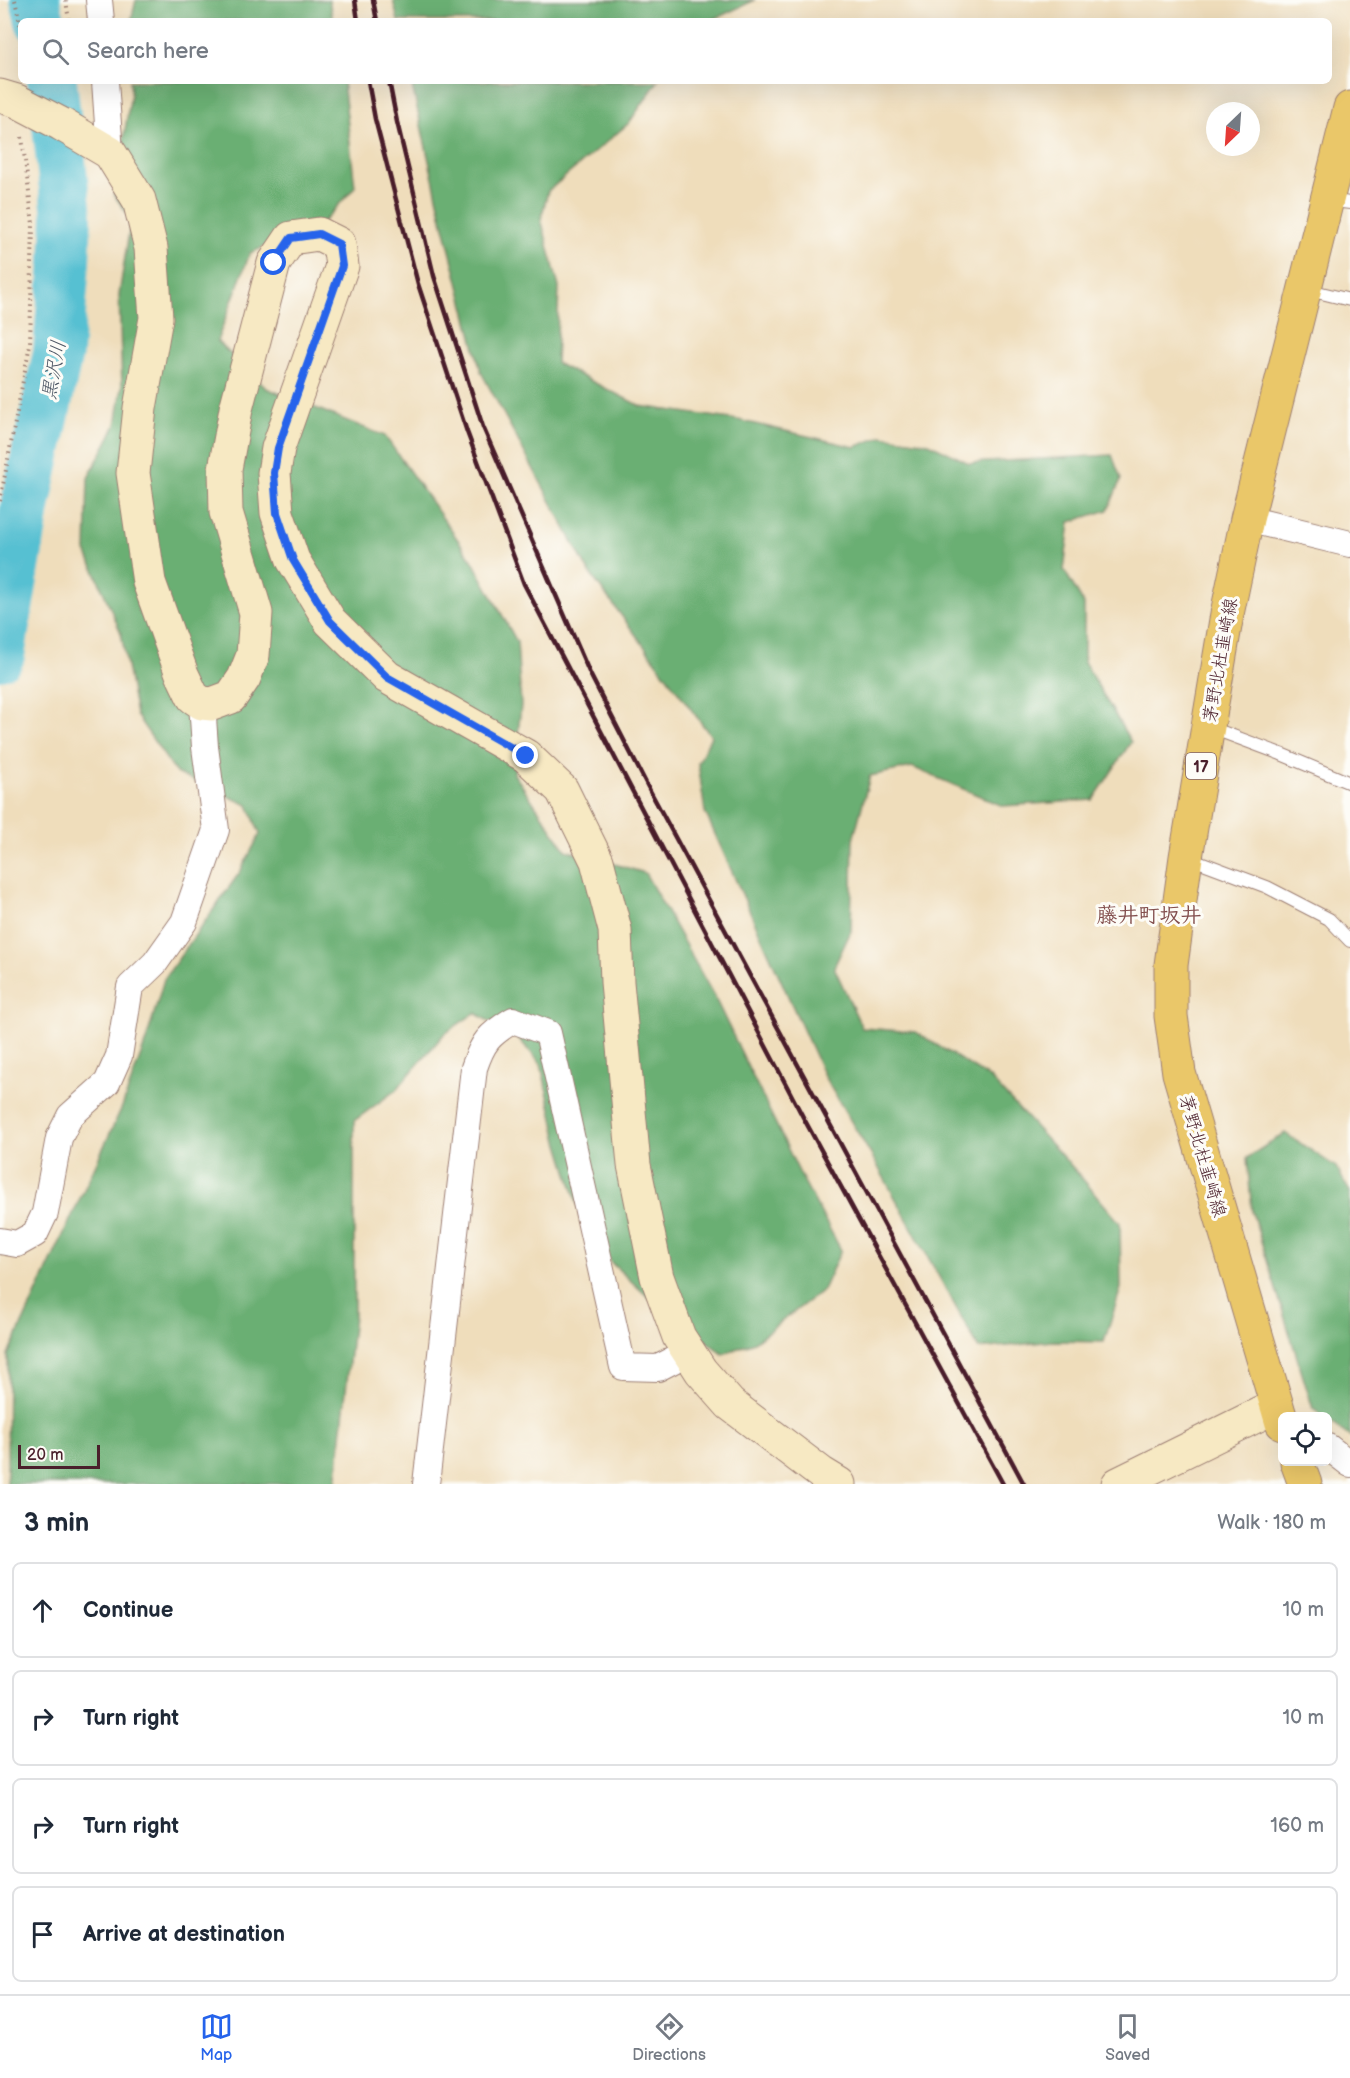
<!DOCTYPE html>
<meta charset="utf-8">
<style>
:root{--surface:#fff;--page:#f2f2f3;--text:#1f2937;--muted:#747a83;--line:#e0e1e3;--accent:#2563eb}
body{margin:0;font-family:"Balsamiq Sans","Klee One",sans-serif;background:var(--page);color:var(--text)}
.controls{position:absolute;right:18px;bottom:18px;display:grid;overflow:hidden;border-radius:9px;box-shadow:0 6px 24px #0002}
.controls button{width:54px;height:54px;display:grid;place-items:center;padding:0;border:0;border-bottom:2px solid var(--line);background:var(--surface);color:var(--text);font:30px sans-serif}
.compass{position:absolute;left:1206px;top:102px;width:54px;height:54px;border-radius:50%;background:var(--surface);box-shadow:0 6px 24px #0002;rotate:205deg}
.scale{position:absolute;left:18px;bottom:15px;width:82px;box-sizing:border-box;padding-left:6px;border:3px solid #4a1f2b;border-top:0;font-size:16px;line-height:21px;white-space:nowrap;color:#4a1f2b;-webkit-text-stroke:4px #fdfcf7;paint-order:stroke}
.stop{position:absolute;width:18px;height:18px;margin:-14px;border:4px solid #2563eb;border-radius:50%;background:#fff}
.stop.end{background:#2563eb;border-color:#fff;box-shadow:0 2px 6px #0008}
.list{margin:0;padding:0;list-style:none}
h2{display:flex;justify-content:space-between;align-items:center;height:78px;margin:0;padding:0 24px;font-size:26px}
h2 small{font-size:20px;font-weight:400;color:var(--muted)}
.list li{display:grid;grid-template-columns:39px 1fr auto;gap:18px;align-items:center;box-sizing:border-box;height:96px;margin:0 12px 12px;padding:0 12px;border:2px solid var(--line);border-radius:9px}
.list b{display:block;font-size:22px;white-space:nowrap}
.list em{font-size:20px;font-style:normal;color:var(--muted)}
.icon{flex:none;width:33px;height:33px;fill:none;stroke:currentColor;stroke-width:2;stroke-linecap:round;stroke-linejoin:round}
.map{position:relative;flex:none;width:1350px;height:1484px;overflow:hidden}
.search{position:absolute;background:var(--surface);box-shadow:0 6px 24px #0002;left:18px;right:18px;top:18px;height:66px;display:flex;align-items:center;gap:15px;box-sizing:border-box;padding:0 21px;border-radius:9px;color:var(--muted);font-size:22px}
.sheet{height:510px;background:var(--surface)}
nav{display:flex;justify-content:space-around;align-items:center;box-sizing:border-box;height:84px;border-top:2px solid var(--line);background:var(--surface);font-size:16px;color:var(--muted)}
nav a{display:grid;justify-items:center;gap:3px}
nav .on{color:var(--accent)}
.map>svg:first-child{display:block}
.forest{fill:#6aaf73;stroke:#5a674f;stroke-width:1.5}
.lines{fill:none;stroke-linecap:round;stroke-linejoin:round}
.river{stroke:#56c0d2;stroke-width:50}
.lane-casing{stroke:#9c7e73;stroke-width:14}
.street-casing{stroke:#9c7e73;stroke-width:28}
.secondary-casing{stroke:#9c7e73;stroke-width:35}
.primary-casing{stroke:#9c7e73;stroke-width:35}
.path{stroke:#9c7e73;stroke-width:4;stroke-dasharray:1.5 4.5;stroke-linecap:butt}
.lane{stroke:#fff;stroke-width:12}
.street{stroke:#fff;stroke-width:26}
.secondary{stroke:#f7e9c3;stroke-width:33}
.primary{stroke:#eac769;stroke-width:33}
.rail{stroke:#4a1f2b;stroke-width:4.5}
.route{stroke:#2563eb;stroke-width:8}
.labels{text-anchor:middle;stroke-width:6;stroke-linejoin:round;paint-order:stroke}
.shield{fill:#fdfcf7;stroke:#806168;stroke-width:1.5}
.shield-label{font-size:16px;font-weight:bold;fill:#4a1f2b}
.street-label{font-size:18px;fill:#4a1f2b;stroke:#fdfcf7}
.water-label{font-size:20px;font-style:italic;fill:#4e5765;stroke:#fdfcf7}
.quarter-label{font-size:21px;font-weight:bold;fill:#834f4e;stroke:#fdfcf7}
</style>
<div class="map">
<svg width="1350" height="1484" viewBox="0 0 1350 1484">
<rect width="100%" height="100%" fill="#fdfcf7"/>
<filter id="ink" filterUnits="userSpaceOnUse"><feTurbulence type="fractalNoise" baseFrequency=".0167" numOctaves="2"/><feDisplacementMap in="SourceGraphic" scale="12" xChannelSelector="R" yChannelSelector="G"/><feConvolveMatrix kernelMatrix="1 2 1 2 8 2 1 2 1" color-interpolation-filters="sRGB"/></filter>
<filter id="wash" filterUnits="userSpaceOnUse"><feTurbulence type="fractalNoise" baseFrequency=".008" numOctaves="4" result="noise"/><feDisplacementMap in="SourceGraphic" scale="24" xChannelSelector="R" yChannelSelector="G"/><feGaussianBlur stdDeviation="1.35" result="paint"/><feColorMatrix in="noise" values="0 0 0 0 0 0 0 0 0 0 0 0 0 0 0 0 0 1.4 0 .05"/><feComposite in="paint" operator="in"/></filter>
<g filter="url(#wash)">
<rect width="100%" height="100%" fill="#efddbb"/>
<!-- forest -->
<path class="forest" d="M 136,0 L 329,0 L 333,21 L 131,21 Z
M 393,0 L 755,0 L 710,21 L 398,21 Z
M 130,81 L 343,81 L 355,187 L 322,223 L 250,253 L 217,341 L 266,388 L 385,436 L 472,560 L 517,642 L 521,705 L 514,774 L 566,850 L 645,873 L 714,996 L 801,1176 L 841,1250 L 823,1290 L 754,1342 L 723,1354 L 647,1296 L 589,1242 L 558,1141 L 541,1064 L 519,1039 L 475,1013 L 444,1034 L 396,1090 L 354,1121 L 354,1316 L 336,1484 L 7,1484 L 8,1355 L 122,1107 L 146,1041 L 164,979 L 240,872 L 260,834 L 248,805 L 176,773 L 136,715 L 121,633 L 86,551 L 88,478 L 116,425 L 122,387 L 119,295 L 131,219 L 114,195 L 131,94 Z
M 411,81 L 658,81 L 629,123 L 548,191 L 541,219 L 559,287 L 556,363 L 640,406 L 738,420 L 855,447 L 882,436 L 929,443 L 969,463 L 1112,455 L 1121,479 L 1108,510 L 1070,522 L 1064,570 L 1084,604 L 1084,662 L 1131,742 L 1093,800 L 1003,806 L 912,767 L 870,776 L 853,840 L 851,931 L 834,967 L 862,1028 L 916,1032 L 990,1078 L 1075,1170 L 1120,1223 L 1121,1288 L 1104,1342 L 1053,1341 L 979,1349 L 873,1158 L 825,1078 L 705,812 L 698,763 L 711,736 L 589,572 L 481,372 L 443,223 Z
M 1285,1133 L 1336,1167 L 1350,1192 L 1350,1437 L 1328,1420 L 1328,1416 L 1323,1416 L 1313,1409 L 1252,1212 L 1247,1158 Z"/>
<g class="lines">
<!-- river -->
<path class="river" d="M 35,0 L 40,21
M 0,655 L 26,502 L 58,352 L 65,262 L 67,216 L 52,81"/>
</g>
</g>
<g filter="url(#ink)">
<g class="lines">
<!-- lane casing -->
<g class="lane-casing">
<path id="lane" d="M 1327,200 L 1350,203
M 1305,289 L 1350,300
M 1209,727 L 1281,754 L 1350,783
M 1187,857 L 1267,887 L 1329,919 L 1350,941"/>
</g>
<!-- street casing -->
<g class="street-casing">
<path id="street" d="M 99,0 L 101,21
M 105,81 L 110,153
M 1247,519 L 1350,544
M 0,1241 L 17,1244 L 35,1234 L 45,1213 L 59,1138 L 70,1116 L 107,1083 L 119,1056 L 130,987 L 155,963 L 184,922 L 216,830 L 205,747 L 202,703
M 1328,1447 L 1350,1464
M 426,1484 L 474,1068 C 483,1041 489,1035 513,1020 L 548,1033 L 623,1367 L 658,1368 L 689,1352"/>
</g>
<!-- secondary casing -->
<g class="secondary-casing">
<path id="secondary" d="M 0,96 L 17,101 L 61,124 L 110,153 L 139,200 L 151,248 L 156,318 L 140,408 L 133,473 L 149,582 L 182,674 L 193,697 L 202,703 L 212,704 L 231,697 L 244,678 L 253,655 L 256,613 L 226,512 L 225,469 L 236,409 L 274,263 L 291,238 L 319,234 L 339,244 L 342,266 L 278,448 L 274,473 L 277,513 L 293,560 L 330,621 L 387,677 L 526,756 L 562,790 L 597,861 L 615,930 L 617,982 L 634,1165 L 657,1277 L 679,1337 L 701,1371 L 730,1404 L 821,1473 L 839,1484
M 1118,1484 L 1276,1406"/>
</g>
<!-- primary casing -->
<g class="primary-casing">
<path id="primary" d="M 1282,1423 L 1179,1073 L 1171,1016 L 1171,965 L 1186,857 L 1227,614 L 1247,519 L 1350,108
M 1297,1462 L 1305,1484"/>
</g>
<!-- path -->
<path class="path" d="M 15,0 L 21,28
M 66,0 L 69,21
M 0,501 L 30,344 L 33,224 L 22,137"/>
<!-- lane -->
<use href="#lane" class="lane"/>
<!-- street -->
<use href="#street" class="street"/>
<!-- secondary -->
<use href="#secondary" class="secondary"/>
<!-- primary -->
<use href="#primary" class="primary"/>
<!-- rail -->
<path class="rail" d="M 355,0 L 358,21
M 373,0 L 377,21
M 368,81 L 375,119 L 418,284 L 467,432 L 524,584 L 803,1117 L 1003,1484
M 389,81 L 397,122 L 434,276 L 483,427 L 590,674 L 648,787 L 1024,1484"/>
</g>
</g>
<g class="lines" filter="url(#ink)">
<!-- route -->
<path class="route" d="M 274,263 L 291,238 L 319,234 L 339,244 L 342,266 L 278,448 L 274,473 L 277,513 L 293,560 L 330,621 L 387,677 L 526,756"/>
</g>
<g class="labels">
<!-- shield labels -->
<rect class="shield" x="1186" y="753" width="30" height="26" rx="4.5"/>
<g class="shield-label">
<text x="1201" y="772">17</text>
</g>
<!-- street labels -->
<g class="street-label">
<text transform="translate(1220 660) rotate(-80)" y="6">茅野北杜韮崎線</text>
<text transform="translate(1203 1156) rotate(74)" y="6">茅野北杜韮崎線</text>
</g>
<!-- water labels -->
<g class="water-label">
<text transform="translate(53 370) rotate(-80)" y="7">黒沢川</text>
</g>
<!-- quarter labels -->
<g class="quarter-label">
<text x="1149" y="922">藤井町坂井</text>
</g>
</g>
</svg>
<div class="controls">
<button><svg class="icon" aria-label="locate" viewBox="0 0 24 24"><circle cx="12" cy="12" r="6"/><path d="M12 2v4M12 18v4M2 12h4M18 12h4"/></svg></button>
</div>
<svg class="compass" viewBox="-18 -18 36 36"><path d="M0-13l5 13h-10z" fill="#e53935"/><path d="M0 13l5-13h-10z" fill="#747a83"/></svg>
<div class="scale">20 m</div>
<div class="stop" style="left:274px;top:263px"></div>
<div class="stop end" style="left:526px;top:756px"></div>
<div class="search"><svg class="icon" aria-label="search" viewBox="0 0 24 24"><circle cx="10" cy="10" r="6"/><path d="M15 15l6 6"/></svg>Search here</div>
</div>
<section class="sheet">
<h2>3 min<small>Walk · 180 m</small></h2>
<ul class="list">
<li><svg class="icon" aria-label="ahead" viewBox="0 0 24 24"><path d="M12 20V5M6 11l6-6 6 6"/></svg><div><b>Continue</b></div><em>10 m</em></li>
<li><svg class="icon" aria-label="right" viewBox="0 0 24 24"><path d="M7 20v-9h11M14 6l5 5-5 5"/></svg><div><b>Turn right</b></div><em>10 m</em></li>
<li><svg class="icon" aria-label="right" viewBox="0 0 24 24"><path d="M7 20v-9h11M14 6l5 5-5 5"/></svg><div><b>Turn right</b></div><em>160 m</em></li>
<li><svg class="icon" aria-label="arrive" viewBox="0 0 24 24"><path d="M6 21V4h12l-3 4 3 4H6"/></svg><div><b>Arrive at destination</b></div></li>
</ul>
</section>
<nav>
<a class="on"><svg class="icon" aria-label="map" viewBox="0 0 24 24"><path d="M3 6l6-2 6 2 6-2v14l-6 2-6-2-6 2zM9 4v14M15 6v14"/></svg>Map</a>
<a><svg class="icon" aria-label="directions" viewBox="0 0 24 24"><path d="M12 3l9 9-9 9-9-9zM9 14v-3h6M13 9l2 2-2 2"/></svg>Directions</a>
<a><svg class="icon" aria-label="saved" viewBox="0 0 24 24"><path d="M7 4h10v16l-5-4-5 4z"/></svg>Saved</a>
</nav>
